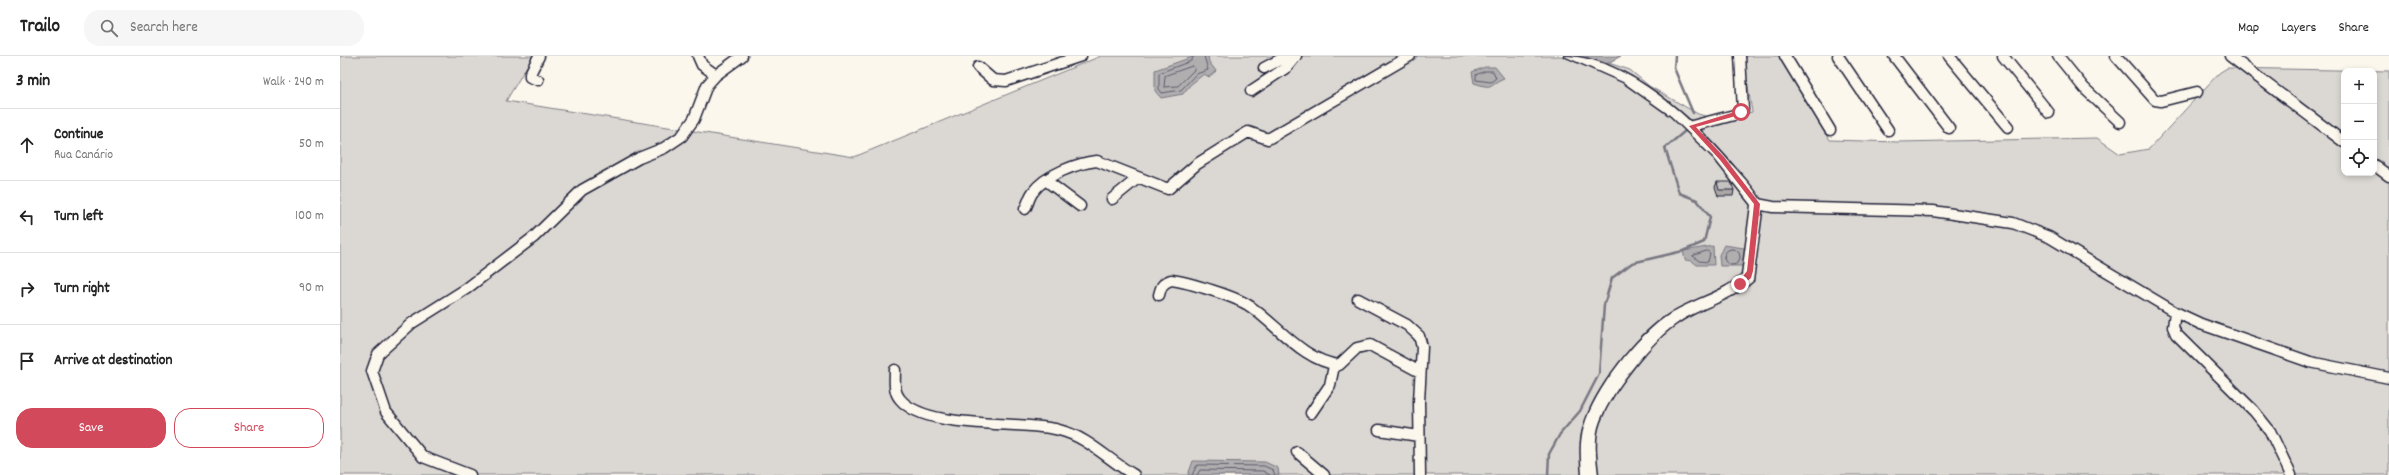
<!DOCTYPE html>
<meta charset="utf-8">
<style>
:root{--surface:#fff;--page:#f6f6f6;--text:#222;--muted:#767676;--line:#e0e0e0;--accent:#d1495b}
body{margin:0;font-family:Dekko,sans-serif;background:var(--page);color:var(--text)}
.controls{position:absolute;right:12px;top:12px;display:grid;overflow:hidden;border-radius:8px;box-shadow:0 2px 6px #0003}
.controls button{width:36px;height:36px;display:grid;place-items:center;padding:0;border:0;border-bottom:1px solid var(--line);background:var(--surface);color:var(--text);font:20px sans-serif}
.stop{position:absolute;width:12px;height:12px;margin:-9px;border:3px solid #d1495b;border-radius:50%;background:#fff}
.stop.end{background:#d1495b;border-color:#fff;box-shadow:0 1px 4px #0008}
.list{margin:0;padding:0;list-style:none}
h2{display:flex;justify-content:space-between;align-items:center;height:52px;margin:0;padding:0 16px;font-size:17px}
h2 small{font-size:13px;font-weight:400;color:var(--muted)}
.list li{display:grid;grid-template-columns:26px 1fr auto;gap:12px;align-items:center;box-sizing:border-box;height:72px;padding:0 16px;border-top:1px solid var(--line)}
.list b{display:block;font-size:15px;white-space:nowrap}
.list p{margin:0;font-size:13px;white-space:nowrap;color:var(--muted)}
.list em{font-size:13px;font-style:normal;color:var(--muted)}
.actions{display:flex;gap:8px;padding:12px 16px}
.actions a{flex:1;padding:9px 0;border:1px solid var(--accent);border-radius:16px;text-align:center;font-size:14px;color:var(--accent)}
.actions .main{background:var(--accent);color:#fff}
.icon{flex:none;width:22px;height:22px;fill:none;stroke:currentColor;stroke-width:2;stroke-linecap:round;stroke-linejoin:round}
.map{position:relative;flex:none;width:2049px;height:419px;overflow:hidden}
header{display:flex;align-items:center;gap:24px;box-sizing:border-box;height:56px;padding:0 20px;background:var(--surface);border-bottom:1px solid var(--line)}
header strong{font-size:19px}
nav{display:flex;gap:22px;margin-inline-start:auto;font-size:14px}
.search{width:280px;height:36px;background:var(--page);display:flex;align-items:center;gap:10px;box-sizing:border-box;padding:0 14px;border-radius:16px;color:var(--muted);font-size:15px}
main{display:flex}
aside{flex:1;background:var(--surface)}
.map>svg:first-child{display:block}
.green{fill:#dbd8d3;stroke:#7e7d87;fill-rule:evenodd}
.water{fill:#b1aeb0;stroke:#787681}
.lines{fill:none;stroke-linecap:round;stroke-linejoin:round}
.shore{stroke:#5b5a6a;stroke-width:1}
.stream{stroke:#787681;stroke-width:2.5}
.minor-casing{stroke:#22223b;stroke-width:13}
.major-casing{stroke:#22223b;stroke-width:3}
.minor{stroke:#fbf7ec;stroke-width:10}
.major{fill:#fbf7ec;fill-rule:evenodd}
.wall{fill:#aaa7a5;stroke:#22223b}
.building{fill:#c6c2c0;stroke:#22223b}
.route{fill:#d1495b}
</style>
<header>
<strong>Trailo</strong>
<div class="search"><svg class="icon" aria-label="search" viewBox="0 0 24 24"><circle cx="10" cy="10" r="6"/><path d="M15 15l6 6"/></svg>Search here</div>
<nav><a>Map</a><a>Layers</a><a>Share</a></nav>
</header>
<main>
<aside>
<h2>3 min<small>Walk · 240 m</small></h2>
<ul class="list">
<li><svg class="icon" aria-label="ahead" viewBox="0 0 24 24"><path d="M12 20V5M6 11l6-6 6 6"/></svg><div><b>Continue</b><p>Rua Canário</p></div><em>50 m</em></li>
<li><svg class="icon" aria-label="left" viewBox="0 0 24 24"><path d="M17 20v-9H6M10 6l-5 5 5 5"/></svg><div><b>Turn left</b></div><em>100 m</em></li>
<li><svg class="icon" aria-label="right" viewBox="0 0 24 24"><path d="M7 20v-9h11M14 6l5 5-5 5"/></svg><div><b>Turn right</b></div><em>90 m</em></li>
<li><svg class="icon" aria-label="arrive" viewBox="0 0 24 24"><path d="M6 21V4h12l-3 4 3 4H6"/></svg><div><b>Arrive at destination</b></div></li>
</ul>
<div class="actions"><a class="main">Save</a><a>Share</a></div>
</aside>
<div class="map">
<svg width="2049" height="419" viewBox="0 0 2049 419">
<rect width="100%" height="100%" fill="#fbf7ec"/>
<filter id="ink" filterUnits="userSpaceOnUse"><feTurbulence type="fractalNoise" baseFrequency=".025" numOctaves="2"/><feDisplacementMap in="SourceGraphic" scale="8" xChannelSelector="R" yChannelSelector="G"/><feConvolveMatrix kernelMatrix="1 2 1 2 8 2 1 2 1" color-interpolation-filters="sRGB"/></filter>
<g filter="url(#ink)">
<!-- green -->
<path class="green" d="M 0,0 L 193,0 L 166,45 L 514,101 L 761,0 L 1247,0 L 1290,14 L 1309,30 L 1358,58 L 1379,64 L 1412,56 L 1404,6 L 1407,0 L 1441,0 L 1490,84 L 1558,86 L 1757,82 L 1780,98 L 1809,93 L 1879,17 L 1887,12 L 2049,15 L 2049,419 L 0,419 ZM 2004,15 L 2034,15 L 2034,117 L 2004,117 Z"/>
<!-- water -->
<path class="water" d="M 855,0 L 868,0 L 869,6 L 876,15 L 869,21 L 864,18 L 850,29 L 843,38 L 821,42 L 815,35 L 815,14 Z
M 1248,0 L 1281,0 L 1266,8 L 1245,2 Z
M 1145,11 L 1155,11 L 1164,22 C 1147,29 1155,34 1134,27 L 1132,16 Z
M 1384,189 L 1404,192 L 1406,202 L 1403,210 L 1380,210 L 1379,199 Z
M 1373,190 L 1374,209 L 1357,209 L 1352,205 L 1345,204 L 1343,195 Z
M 853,405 L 925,406 L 938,412 L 939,419 L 848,419 Z"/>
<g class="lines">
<!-- shore -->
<path class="shore" d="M 854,0 L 851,5 L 819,17 L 819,33 L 822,37 L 841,34 L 856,18 L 868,14 L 864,0
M 853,10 L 855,13 L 838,30 L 824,31 L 825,20 Z
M 1146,15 L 1153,15 L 1156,22 L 1151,26 L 1136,24 L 1136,19 Z
M1384 201a8 8 0 1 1 16 0a8 8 0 1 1-16 0Z
M 1367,195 L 1370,197 L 1368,206 L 1359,205 L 1353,200 Z
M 852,419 L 857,409 L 924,410 L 933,414 L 935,419
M 857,419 L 860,414 L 923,415 L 930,419"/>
<!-- stream -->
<path class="stream" d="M 1335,0 L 1334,12 L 1353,57
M 1208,419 L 1209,398 L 1220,378 L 1240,355 L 1259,318 L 1264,249 L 1272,222 L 1292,207 L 1343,195 L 1364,186 L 1370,161 L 1357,144 L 1339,137 L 1325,92 L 1345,75"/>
<!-- minor casing -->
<g class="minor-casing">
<path id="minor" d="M 358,0 L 362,9 L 376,19
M 1445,0 L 1490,74
M 1498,0 L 1548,74
M 1554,0 L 1609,72
M 1609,0 L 1668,71
M 1663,0 L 1709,57
M 1718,0 L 1744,32 L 1780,66
M 1776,0 L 1815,44 L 1821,45 L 1857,36
M 1890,0 L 2004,86
M 638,11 L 653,24 L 666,25 L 741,0
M 924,12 L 947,0
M 198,24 L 190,21 L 190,18 L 199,0
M 911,35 L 947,11 L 956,0
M 1352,70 L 1398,58 L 1403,54 L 1400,0
M 2034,109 L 2049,120
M 708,126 L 740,150
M 772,143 L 798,122
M 1417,148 L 1433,151 L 1593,155 L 1673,167 L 1709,181 L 1835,256 L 1861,268 L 1970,306 L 2049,322
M 685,153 C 688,148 689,141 693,136 C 705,119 737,107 757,105 L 828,133 L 857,108 L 908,76 L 928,83 L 1070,0
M 819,239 C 821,231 822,227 831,224 C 848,226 898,241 911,251 C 939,271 964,305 999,309 L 1017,292 L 1030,289 L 1080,316
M 1018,243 L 1067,269 L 1079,280 L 1082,291 L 1079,345 L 1080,419
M 1835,256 L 1833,271 L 1836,278 L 1914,355 L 1930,375 L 1951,419
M 555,314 C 555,324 553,335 560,343 C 586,375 681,364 719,374 C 748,381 768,404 794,419
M 971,357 L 990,329 L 994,310
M 1039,374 L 1079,380
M 957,396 L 984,419
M 130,419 L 83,401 L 46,356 L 32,315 L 38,298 L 72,267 L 126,233 L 194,181 L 242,134 L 299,102 L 324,92 L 342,80 L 354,63 L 367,29 L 376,19 L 402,0"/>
</g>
<!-- major casing -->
<g class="major-casing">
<path id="major" d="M 1224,0 C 1287,0 1356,66 1395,112 C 1405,123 1416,135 1423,148 L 1413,225 C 1391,245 1363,250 1339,266 C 1312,283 1267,340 1258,371 C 1254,386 1256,403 1258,419 L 1242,419 C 1241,403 1239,386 1244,371 C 1254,334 1298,278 1330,258 C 1353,243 1381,238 1402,219 L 1411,149 L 1374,102 L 1331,60 L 1283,26 Z"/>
</g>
<!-- minor -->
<use href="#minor" class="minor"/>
<!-- major -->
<use href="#major" class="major"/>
</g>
<!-- wall -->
<path class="wall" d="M 1377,126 L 1394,134 L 1393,140 L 1378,140 L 1375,131 Z"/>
<!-- building -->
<path class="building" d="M 1377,126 L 1391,126 L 1394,134 L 1379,134 Z"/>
</g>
<!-- route -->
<path class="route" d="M 1401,54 L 1403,58 L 1356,71 L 1384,101 L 1420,148 L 1413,215 L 1411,222 L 1400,231 L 1397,228 L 1407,215 L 1414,148 L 1380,104 L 1349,70 Z"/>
</svg>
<div class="controls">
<button>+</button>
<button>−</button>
<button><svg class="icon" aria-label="locate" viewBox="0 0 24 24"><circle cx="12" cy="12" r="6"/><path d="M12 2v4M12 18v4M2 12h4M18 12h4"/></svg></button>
</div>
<div class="stop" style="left:1401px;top:56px"></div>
<div class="stop end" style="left:1400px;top:228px"></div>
</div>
</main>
